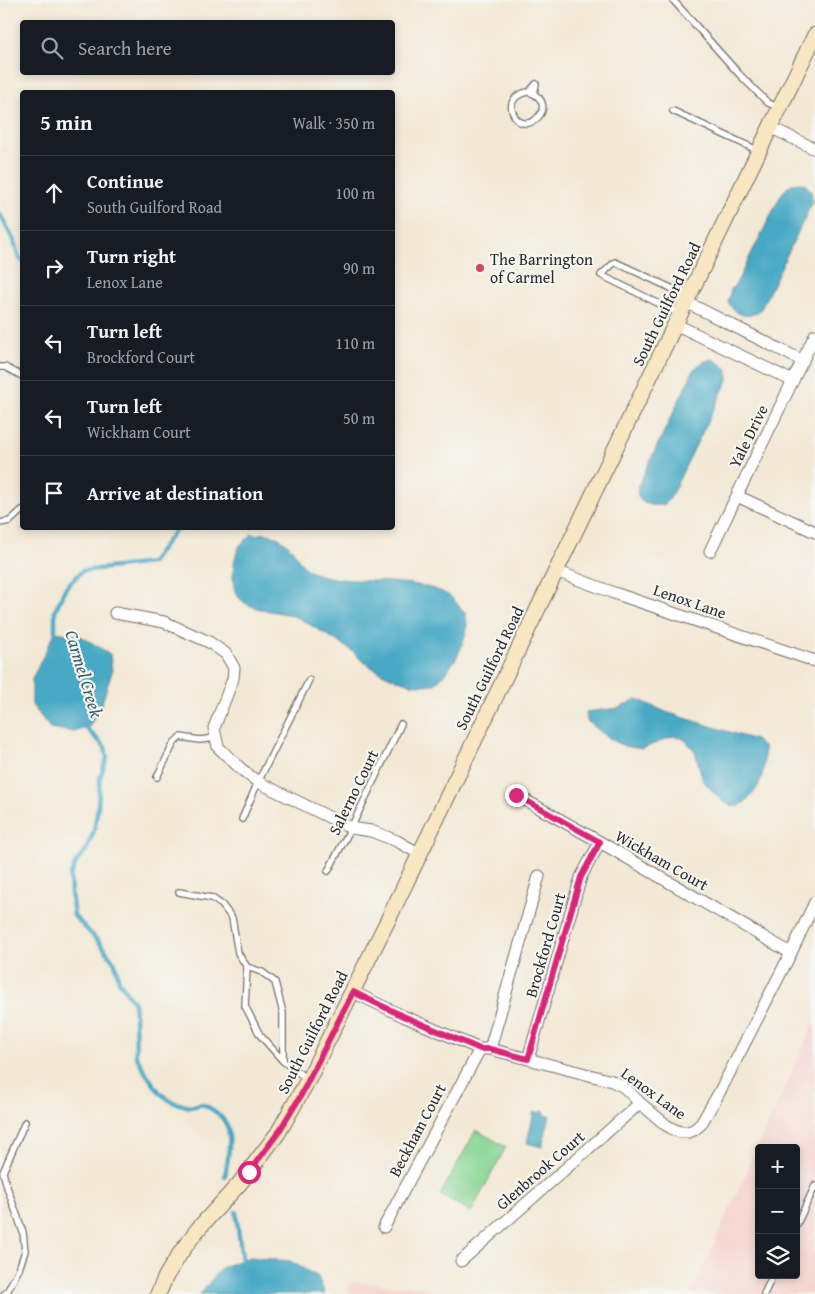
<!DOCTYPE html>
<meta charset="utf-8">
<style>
:root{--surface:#171b24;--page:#20242c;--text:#f1f3f6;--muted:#9ea1a6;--line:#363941}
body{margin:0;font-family:"Gentium Book Plus",serif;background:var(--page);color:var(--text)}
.controls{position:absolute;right:15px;bottom:15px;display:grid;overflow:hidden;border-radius:5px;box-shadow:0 2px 8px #0003}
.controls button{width:45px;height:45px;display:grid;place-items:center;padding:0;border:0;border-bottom:1px solid var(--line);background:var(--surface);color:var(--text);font:25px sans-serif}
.stop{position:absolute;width:15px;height:15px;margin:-11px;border:4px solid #db2777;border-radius:50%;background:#fff}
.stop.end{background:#db2777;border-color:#fff;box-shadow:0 1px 5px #0008}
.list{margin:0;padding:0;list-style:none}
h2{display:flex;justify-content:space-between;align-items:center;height:65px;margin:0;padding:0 20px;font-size:21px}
h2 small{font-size:16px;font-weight:400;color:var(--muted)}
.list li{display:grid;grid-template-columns:32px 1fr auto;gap:15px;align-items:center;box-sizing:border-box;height:75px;padding:0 20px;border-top:1px solid var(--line)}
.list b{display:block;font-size:19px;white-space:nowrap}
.list p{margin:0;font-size:16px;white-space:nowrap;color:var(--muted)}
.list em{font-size:16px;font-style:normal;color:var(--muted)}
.icon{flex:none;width:28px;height:28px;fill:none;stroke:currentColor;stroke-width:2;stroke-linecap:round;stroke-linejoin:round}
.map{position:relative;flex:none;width:815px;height:1294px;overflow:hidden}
.search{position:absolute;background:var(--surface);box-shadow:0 2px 8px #0003;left:20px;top:20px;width:375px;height:55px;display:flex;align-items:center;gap:12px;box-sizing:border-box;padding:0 18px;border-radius:5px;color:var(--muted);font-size:19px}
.panel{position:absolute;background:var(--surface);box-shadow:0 2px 8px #0003;left:20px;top:90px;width:375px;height:440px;border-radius:5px}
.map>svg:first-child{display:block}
.built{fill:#f7d0ca;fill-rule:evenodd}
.green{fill:#86d492;stroke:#58805e}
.water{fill:#46a9c5;stroke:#386a78}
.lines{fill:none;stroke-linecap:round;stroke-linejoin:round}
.stream{stroke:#46a9c5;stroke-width:4.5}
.lane-casing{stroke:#716d66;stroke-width:8}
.street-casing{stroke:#716d66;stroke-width:13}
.secondary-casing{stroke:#716d66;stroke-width:17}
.lane{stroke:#fff;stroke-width:5.5}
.street{stroke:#fff;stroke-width:11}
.secondary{stroke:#f9e7c3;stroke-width:15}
.route{stroke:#db2777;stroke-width:6}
.poi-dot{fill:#d1495b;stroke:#f6f6f2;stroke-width:2}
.labels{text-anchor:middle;stroke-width:4.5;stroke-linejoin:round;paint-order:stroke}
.poi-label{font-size:16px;fill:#2b2b2b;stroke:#f6f6f2;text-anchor:start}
.street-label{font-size:16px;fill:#2b2b2b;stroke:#f6f6f2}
.water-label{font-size:18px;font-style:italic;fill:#365d69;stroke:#f6f6f2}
</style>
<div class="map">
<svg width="815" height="1294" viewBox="0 0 815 1294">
<rect width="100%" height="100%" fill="#f6f6f2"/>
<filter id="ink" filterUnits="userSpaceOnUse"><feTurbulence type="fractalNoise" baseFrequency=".02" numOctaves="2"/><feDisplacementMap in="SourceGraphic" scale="10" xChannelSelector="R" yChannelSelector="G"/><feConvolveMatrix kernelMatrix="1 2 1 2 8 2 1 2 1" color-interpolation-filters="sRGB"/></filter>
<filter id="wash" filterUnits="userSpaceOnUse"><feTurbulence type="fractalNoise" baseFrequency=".0096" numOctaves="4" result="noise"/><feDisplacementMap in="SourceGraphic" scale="20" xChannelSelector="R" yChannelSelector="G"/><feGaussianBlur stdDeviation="1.12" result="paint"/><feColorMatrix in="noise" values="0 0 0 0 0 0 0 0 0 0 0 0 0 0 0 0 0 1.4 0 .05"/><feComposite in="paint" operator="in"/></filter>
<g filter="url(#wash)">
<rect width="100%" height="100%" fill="#f3e8d5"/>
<!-- built -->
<path class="built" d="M 815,1021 L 815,1294 L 691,1294 ZM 759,1148 L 796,1148 L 796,1275 L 759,1275 Z
M 350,1282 L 424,1287 L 438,1294 L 348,1294 Z"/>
<!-- green -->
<path class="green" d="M 476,1130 L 506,1147 L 471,1212 L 440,1195 Z"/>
<!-- water -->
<path class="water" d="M 802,183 C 812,188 812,192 812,203 L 761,309 C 749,321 735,315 728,302 L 731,289 L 736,284 L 782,193 L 791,184 Z
M 712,359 C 724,365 728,367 728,380 L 669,500 L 664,505 C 654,506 641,506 638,495 C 637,492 638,489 638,486 L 694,369 L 703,362 Z
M 252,533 L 255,535 C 270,531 282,538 292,549 C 298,557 300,565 308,570 C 316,575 325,576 334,578 C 364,583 431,578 453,599 C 457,602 459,607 462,611 L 466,612 C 466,616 467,620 467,624 C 465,649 452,667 435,684 C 426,685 417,686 408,683 C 395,680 374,670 364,662 C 359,659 356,654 352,651 C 336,640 318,629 300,619 C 282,609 249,614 237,595 C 230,584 233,554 241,544 C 245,540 249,539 252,533 Z
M 55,632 L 81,636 L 110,654 L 112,672 L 101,706 L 89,727 L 74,732 L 50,728 L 32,705 L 32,679 Z
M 637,699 L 666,712 L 755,740 L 764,748 C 765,775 761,791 738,807 L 723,802 L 703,781 L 695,751 L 684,739 L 673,736 L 642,749 L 624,746 L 609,738 L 587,721 L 586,712 L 619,708 Z
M 541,1111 L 545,1112 L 545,1115 L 550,1116 L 542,1147 L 527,1143 L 534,1112 L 540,1113 Z
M 250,1257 L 290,1261 L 318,1277 L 325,1294 L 200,1294 L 222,1267 Z"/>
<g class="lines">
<!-- stream -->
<path class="stream" d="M 0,214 L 13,239 L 18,255 L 22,261
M 57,637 L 55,632 L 55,611 L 66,587 L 82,571 L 151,563 L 158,553 L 177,528
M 84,723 L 86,728 L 105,747 L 107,758 L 100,778 L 98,806 L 94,831 L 86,850 L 77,861 L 70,876 L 71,892 L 74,916 L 99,942 L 115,963 L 119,981 L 134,1003 L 135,1015 L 136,1056 L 147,1075 L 160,1093 L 172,1102 L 190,1107 L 202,1104 C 211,1108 221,1114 226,1124 C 233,1135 227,1163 225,1176
M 236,1212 L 242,1259"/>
</g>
</g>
<g filter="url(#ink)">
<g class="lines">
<!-- lane casing -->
<g class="lane-casing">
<path id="lane" d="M 673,0 L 739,74 L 768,103 L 778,107
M 529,92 C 563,104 524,141 513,113 C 508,101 518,93 529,92 L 536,84 L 534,94
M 673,111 L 757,150
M 680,314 L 601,275 L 615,262 L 688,296
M 0,367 L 5,367 L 22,376
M 0,523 L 10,521 L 22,510
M 157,777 L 174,743 L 180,737 L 200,740 L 215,738
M 242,819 L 258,782 L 309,680
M 328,871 L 351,828 L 401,724
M 179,892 L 212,898 L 222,905 L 232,918 L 238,953 L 247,967 L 262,972 L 275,982 L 283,1013 L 283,1061 L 307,1079
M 247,967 L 245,1006 L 260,1035 L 283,1061
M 796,1226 L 815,1186
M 4,1294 L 7,1292 L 19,1269 L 25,1251 L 23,1232 L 7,1187 L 3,1172 L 25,1122
M 764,1294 L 773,1275"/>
</g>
<!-- street casing -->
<g class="street-casing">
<path id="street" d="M 770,127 L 815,149
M 686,302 L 803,361
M 675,324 L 793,381
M 737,496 L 815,532
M 710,551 L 815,335
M 556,571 L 614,593 L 815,661
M 115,613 L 164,622 L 209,642 L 226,654 L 234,668 L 233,679 L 214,728 L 218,747 L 241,769 L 258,782 L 351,828 L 371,831 L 397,841 L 420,854
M 516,795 L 600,842 L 791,953
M 353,992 L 403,1016 L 480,1049 L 490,1049 L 612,1081 L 624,1087 L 640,1103 L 666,1125 L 673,1129 L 680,1132 L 688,1132 L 694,1130 L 701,1124 L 719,1093 L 791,953 L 815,902
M 490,1049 L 539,876
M 528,1059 L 581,877 L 600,842
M 384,1227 L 480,1049
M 461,1261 L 640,1103"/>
</g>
<!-- secondary casing -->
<g class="secondary-casing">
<path id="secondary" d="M 158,1294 L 166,1276 L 181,1252 L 198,1229 L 240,1183 L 278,1133 L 308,1080 L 388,920 L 556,571 L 815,35"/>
</g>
<!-- lane -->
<use href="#lane" class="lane"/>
<!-- street -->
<use href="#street" class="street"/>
<!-- secondary -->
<use href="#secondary" class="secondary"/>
</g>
</g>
<g class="lines" filter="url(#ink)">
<!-- route -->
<path class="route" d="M 249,1172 L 278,1133 L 300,1097 L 353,992 L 403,1016 L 480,1049 L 490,1049 L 528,1059 L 581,877 L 600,842 L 516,795"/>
</g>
<!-- markers -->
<circle class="poi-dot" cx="480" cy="268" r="5"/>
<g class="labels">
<!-- poi labels -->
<g class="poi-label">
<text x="490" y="265">The Barrington<tspan x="490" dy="18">of Carmel</tspan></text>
</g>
<!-- street labels -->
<g class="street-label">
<text transform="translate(666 304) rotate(-64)" y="6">South Guilford Road</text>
<text transform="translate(748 436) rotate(-64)" y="6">Yale Drive</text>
<text transform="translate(690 601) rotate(19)" y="6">Lenox Lane</text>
<text transform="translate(489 668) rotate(-64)" y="6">South Guilford Road</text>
<text transform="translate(353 792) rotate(-64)" y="6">Salerno Court</text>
<text transform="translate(662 860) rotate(30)" y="6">Wickham Court</text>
<text transform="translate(545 945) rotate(-74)" y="6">Brockford Court</text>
<text transform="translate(312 1032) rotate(-63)" y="6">South Guilford Road</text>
<text transform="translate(654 1093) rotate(36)" y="6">Lenox Lane</text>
<text transform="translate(417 1130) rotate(-62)" y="6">Beckham Court</text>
<text transform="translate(540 1170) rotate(-41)" y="6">Glenbrook Court</text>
</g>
<!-- water labels -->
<g class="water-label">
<text transform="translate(84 674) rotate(73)" y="6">Carmel Creek</text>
</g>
</g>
</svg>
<div class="controls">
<button>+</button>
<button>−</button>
<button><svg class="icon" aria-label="layers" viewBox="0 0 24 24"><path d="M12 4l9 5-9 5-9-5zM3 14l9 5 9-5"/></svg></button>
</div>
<div class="stop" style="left:249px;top:1172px"></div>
<div class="stop end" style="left:516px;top:795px"></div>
<div class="search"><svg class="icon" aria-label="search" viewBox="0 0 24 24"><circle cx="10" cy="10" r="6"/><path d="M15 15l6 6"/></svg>Search here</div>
<section class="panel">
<h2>5 min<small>Walk · 350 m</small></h2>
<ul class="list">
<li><svg class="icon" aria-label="ahead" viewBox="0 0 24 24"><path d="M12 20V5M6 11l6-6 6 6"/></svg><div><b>Continue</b><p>South Guilford Road</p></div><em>100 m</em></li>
<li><svg class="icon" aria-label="right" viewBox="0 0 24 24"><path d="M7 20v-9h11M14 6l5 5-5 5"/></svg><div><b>Turn right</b><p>Lenox Lane</p></div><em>90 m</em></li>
<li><svg class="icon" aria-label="left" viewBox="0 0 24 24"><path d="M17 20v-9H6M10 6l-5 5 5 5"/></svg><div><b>Turn left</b><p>Brockford Court</p></div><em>110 m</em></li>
<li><svg class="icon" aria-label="left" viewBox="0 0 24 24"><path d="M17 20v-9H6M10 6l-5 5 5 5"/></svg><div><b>Turn left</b><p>Wickham Court</p></div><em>50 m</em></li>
<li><svg class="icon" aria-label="arrive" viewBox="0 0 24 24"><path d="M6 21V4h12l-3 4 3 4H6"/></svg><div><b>Arrive at destination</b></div></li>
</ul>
</section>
</div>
